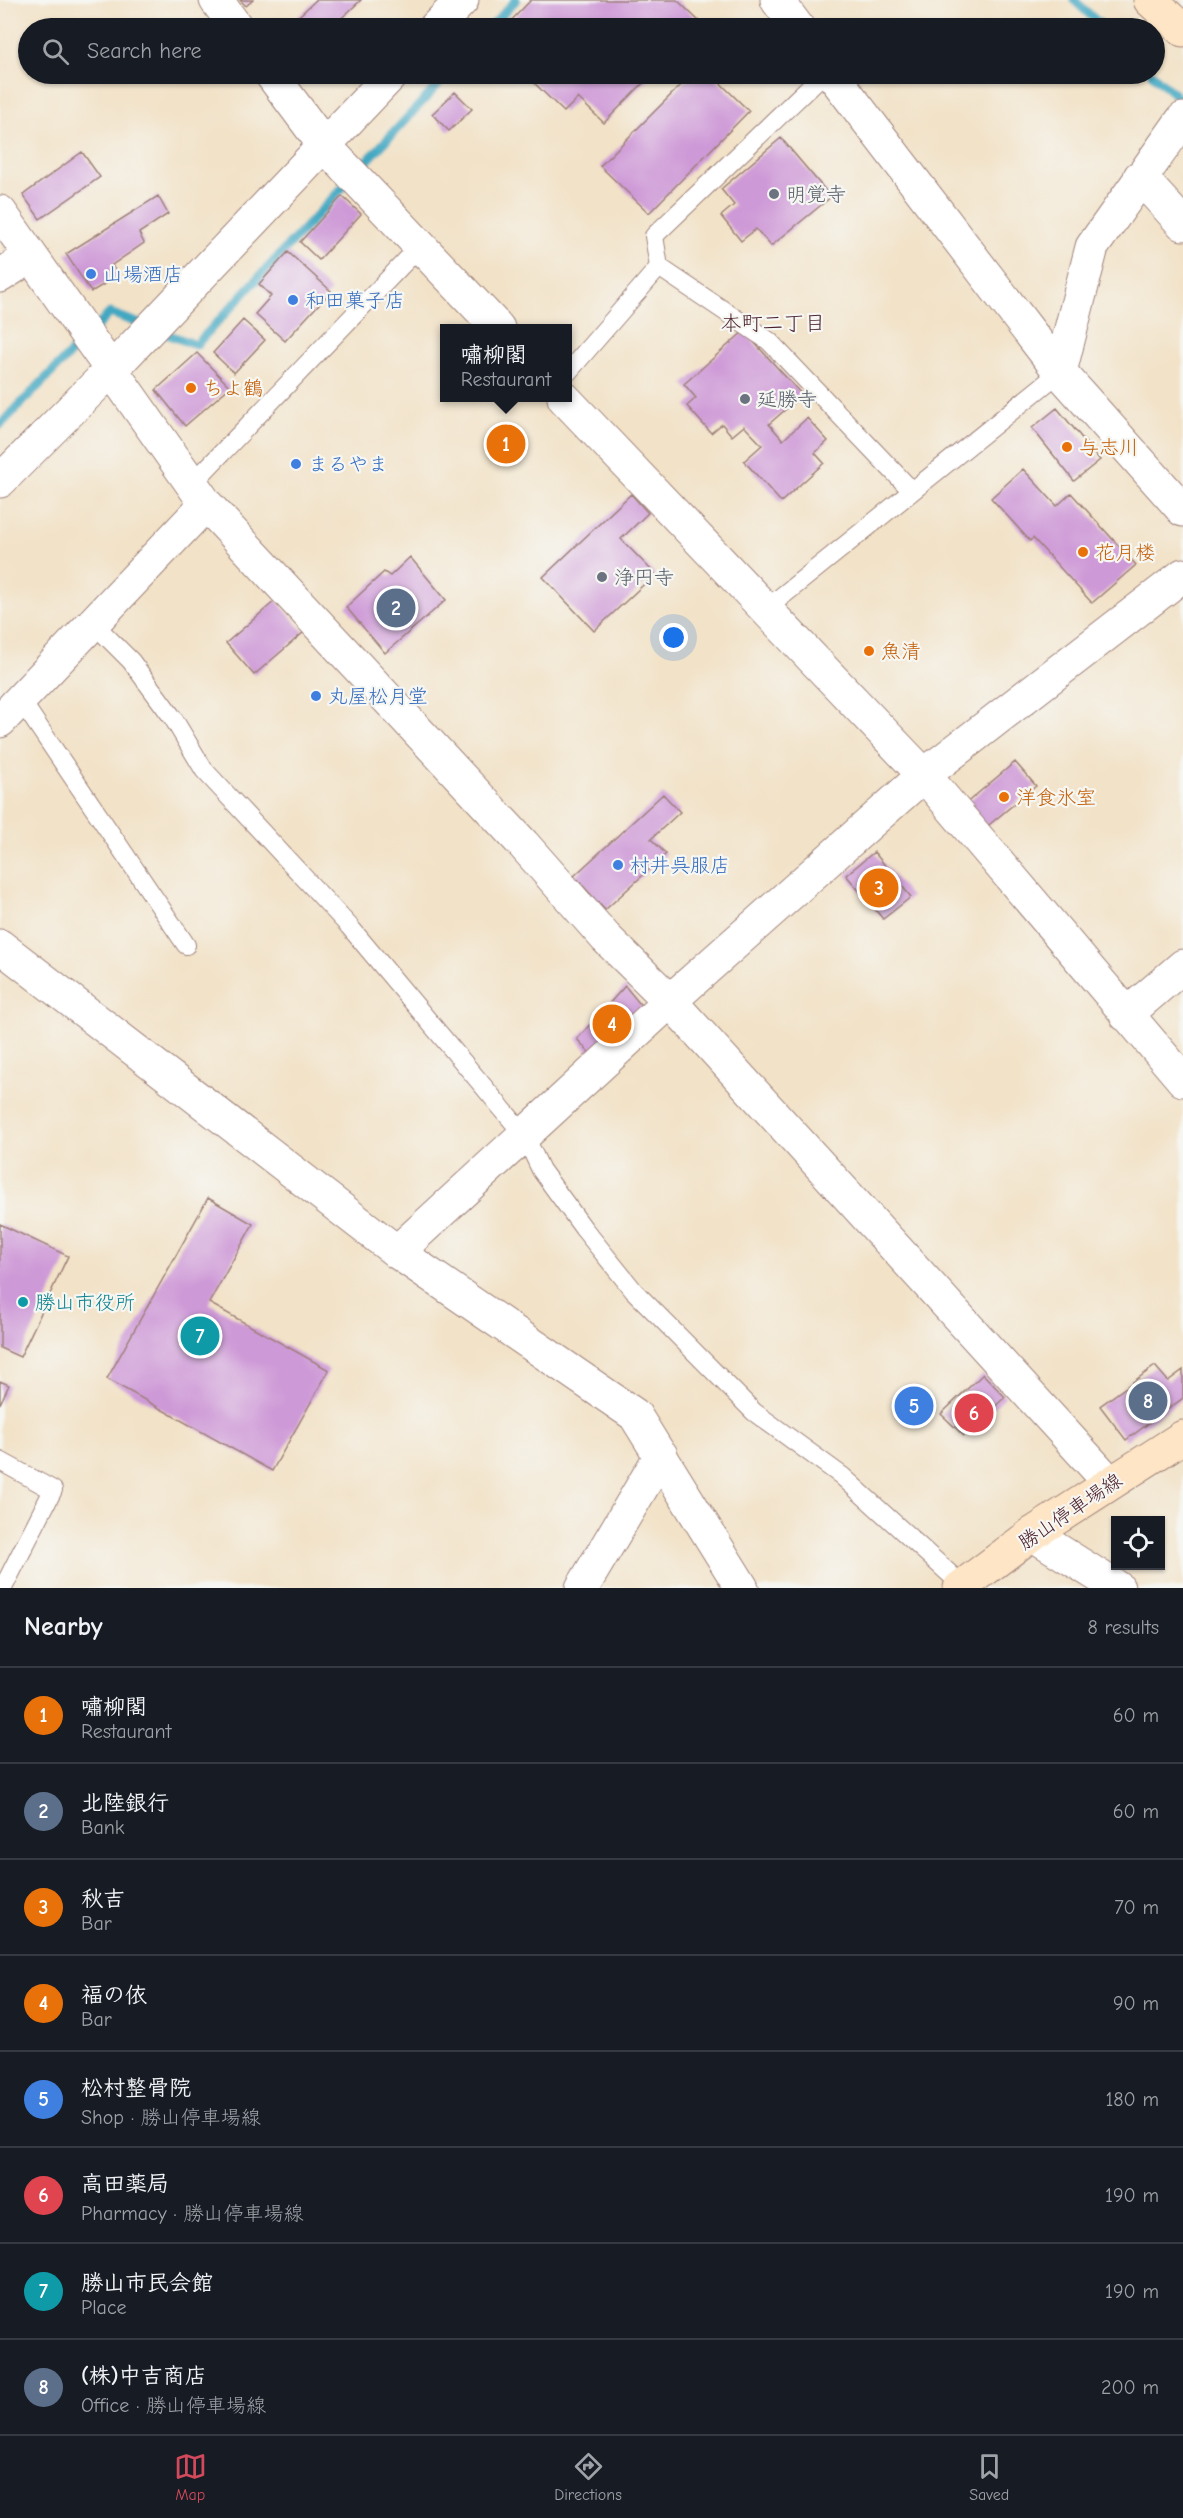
<!DOCTYPE html>
<meta charset="utf-8">
<style>
:root{--surface:#171b24;--page:#20242c;--text:#f1f3f6;--muted:#9ea1a6;--line:#363941;--accent:#d1495b}
body{margin:0;font-family:"Comic Neue","Klee One",sans-serif;background:var(--page);color:var(--text)}
.controls{position:absolute;right:18px;bottom:18px;display:grid;overflow:hidden;border-radius:0px;box-shadow:0 2px 4px #0004}
.controls button{width:54px;height:54px;display:grid;place-items:center;padding:0;border:0;border-bottom:2px solid var(--line);background:var(--surface);color:var(--text);font:30px sans-serif}
.you{position:absolute;left:674px;top:638px;width:21px;height:21px;margin:-15px;border:4px solid #fff;border-radius:50%;background:#1a73e8;box-shadow:0 0 0 9px #1a73e833}
.badge{display:grid;place-items:center;width:39px;height:39px;border-radius:50%;background:var(--accent);color:#fff;font-size:20px;font-weight:700}
.pin{position:absolute;translate:-50% -50%;border:3px solid #fff;box-shadow:0 2px 6px #0006}
.popup{position:absolute;left:440px;top:324px;width:132px;height:78px;box-sizing:border-box;display:grid;place-content:center;border-radius:0px;background:var(--surface);filter:drop-shadow(0 2px 4px #0005);font-size:20px;white-space:nowrap;color:var(--muted)}
.popup b{font-size:22px;color:var(--text)}
.popup::after{content:'';position:absolute;left:50%;top:100%;margin-left:-12px;border:12px solid transparent;border-top-color:var(--surface)}
.list{margin:0;padding:0;list-style:none}
h2{display:flex;justify-content:space-between;align-items:center;height:78px;margin:0;padding:0 24px;font-size:26px}
h2 small{font-size:20px;font-weight:400;color:var(--muted)}
.list li{display:grid;grid-template-columns:39px 1fr auto;gap:18px;align-items:center;box-sizing:border-box;height:96px;padding:0 24px;border-top:2px solid var(--line)}
.list b{display:block;font-size:22px;white-space:nowrap}
.list p{margin:0;font-size:20px;white-space:nowrap;color:var(--muted)}
.list em{font-size:20px;font-style:normal;color:var(--muted)}
.icon{flex:none;width:33px;height:33px;fill:none;stroke:currentColor;stroke-width:2;stroke-linecap:round;stroke-linejoin:round}
.map{position:relative;flex:none;width:1183px;height:1588px;overflow:hidden}
.search{position:absolute;background:var(--surface);box-shadow:0 2px 4px #0004;left:18px;right:18px;top:18px;height:66px;display:flex;align-items:center;gap:15px;box-sizing:border-box;padding:0 21px;border-radius:33px;color:var(--muted);font-size:22px}
.sheet{height:846px;background:var(--surface)}
nav{display:flex;justify-content:space-around;align-items:center;box-sizing:border-box;height:84px;border-top:2px solid var(--line);background:var(--surface);font-size:16px;color:var(--muted)}
nav a{display:grid;justify-items:center;gap:3px}
nav .on{color:var(--accent)}
.map>svg:first-child{display:block}
.lines{fill:none;stroke-linecap:round;stroke-linejoin:round}
.stream{stroke:#42a8c2;stroke-width:9}
.building{fill:#ce99d7}
.service-casing{stroke:#9e8079;stroke-width:20}
.minor-casing{stroke:#9e8079;stroke-width:35}
.tertiary-casing{stroke:#9e8079;stroke-width:35}
.secondary-casing{stroke:#9e8079;stroke-width:35}
.service{stroke:#fff;stroke-width:18}
.minor{stroke:#fff;stroke-width:33}
.tertiary{stroke:#fff;stroke-width:33}
.secondary{stroke:#fde5c5;stroke-width:33}
.worship-dot{fill:#6b7280;stroke:#f6f6f2;stroke-width:2}
.shop-dot{fill:#3f7fe0;stroke:#f6f6f2;stroke-width:2}
.food-dot{fill:#e8710a;stroke:#f6f6f2;stroke-width:2}
.culture-dot{fill:#0f9aa8;stroke:#f6f6f2;stroke-width:2}
.labels{text-anchor:middle;stroke-width:4.5;stroke-linejoin:round;paint-order:stroke}
.worship-label{font-size:20px;fill:#5b616d;stroke:#f6f6f2;text-anchor:start}
.shop-label{font-size:20px;fill:#366cbe;stroke:#f6f6f2;text-anchor:start}
.food-label{font-size:20px;fill:#c56008;stroke:#f6f6f2;text-anchor:start}
.culture-label{font-size:20px;fill:#0d838f;stroke:#f6f6f2;text-anchor:start}
.street-label{font-size:20px;fill:#4a1f2b;stroke:#f6f6f2}
.neighbourhood-label{font-size:21px;fill:#4a1f2b;stroke:#f6f6f2}
</style>
<div class="map">
<svg width="1183" height="1588" viewBox="0 0 1183 1588">
<rect width="100%" height="100%" fill="#f6f6f2"/>
<filter id="ink" filterUnits="userSpaceOnUse"><feTurbulence type="fractalNoise" baseFrequency=".0167" numOctaves="2"/><feDisplacementMap in="SourceGraphic" scale="12" xChannelSelector="R" yChannelSelector="G"/><feConvolveMatrix kernelMatrix="1 2 1 2 8 2 1 2 1" color-interpolation-filters="sRGB"/></filter>
<filter id="wash" filterUnits="userSpaceOnUse"><feTurbulence type="fractalNoise" baseFrequency=".008" numOctaves="4" result="noise"/><feDisplacementMap in="SourceGraphic" scale="24" xChannelSelector="R" yChannelSelector="G"/><feGaussianBlur stdDeviation="1.35" result="paint"/><feColorMatrix in="noise" values="0 0 0 0 0 0 0 0 0 0 0 0 0 0 0 0 0 1.4 0 .05"/><feComposite in="paint" operator="in"/></filter>
<g filter="url(#wash)">
<rect width="100%" height="100%" fill="#f2e2c7"/>
<g class="lines">
<!-- stream -->
<path class="stream" d="M 1074,0 L 1104,28
M 490,28 L 516,0
M 1152,74 L 1183,102
M 156,330 L 196,345 L 448,74
M 0,425 L 110,313 L 143,325"/>
</g>
<g id="blocks">
<!-- building -->
<path class="building" d="M 240,0 L 253,0 L 246,6 Z
M 316,0 L 361,0 L 331,28 L 286,28 Z
M 531,0 L 677,0 L 701,23 L 695,28 L 506,28 L 505,27 Z
M 525,74 L 652,74 L 604,123 L 578,98 L 564,112 Z
M 692,74 L 711,74 L 749,111 L 649,213 L 600,166 Z
M 455,92 L 472,109 L 449,131 L 432,114 Z
M 781,138 L 831,197 L 771,246 L 756,229 L 741,241 L 721,216 L 734,205 L 721,189 Z
M 82,152 L 100,177 L 40,219 L 23,195 Z
M 158,196 L 168,214 L 139,233 L 144,243 L 112,265 L 118,276 L 91,292 L 66,254 Z
M 342,196 L 361,214 L 319,260 L 300,242 Z
M 288,252 L 331,291 L 285,341 L 255,314 L 271,296 L 259,284 Z
M 243,320 L 265,340 L 234,373 L 213,353 Z
M 744,331 L 802,395 L 769,424 L 783,440 L 807,418 L 828,441 L 815,453 L 824,463 L 781,502 L 744,461 L 762,445 L 744,426 L 732,436 L 722,424 L 711,433 L 687,406 L 696,398 L 684,384 Z
M 197,353 L 230,387 L 185,426 L 156,390 Z
M 1057,408 L 1100,460 L 1074,481 L 1032,428 Z
M 1023,469 L 1057,506 L 1071,493 L 1136,565 L 1092,603 L 1033,538 L 1030,541 L 991,498 Z
M 631,494 L 648,513 L 621,539 L 655,574 L 594,631 L 543,577 Z
M 410,557 L 446,600 L 385,653 L 346,607 L 384,572 L 390,576 Z
M 276,600 L 304,632 L 254,675 L 226,643 Z
M 1015,762 L 1036,786 L 984,829 L 964,805 Z
M 663,794 L 680,812 L 651,839 L 666,854 L 605,910 L 574,876 Z
M 874,852 L 911,897 L 883,919 L 846,875 Z
M 625,986 L 644,1009 L 593,1057 L 577,1039 Z
M 208,1198 L 253,1224 L 209,1303 L 329,1370 L 272,1471 L 107,1379 Z
M 0,1224 L 68,1256 L 20,1357 L 0,1348 Z
M 1155,1366 L 1168,1381 L 1183,1370 L 1183,1398 L 1126,1440 L 1100,1406 Z
M 983,1374 L 1005,1397 L 964,1436 L 941,1414 Z
M 0,1381 L 9,1385 L 0,1404 Z"/>
</g>
</g>
<g filter="url(#ink)">
<use href="#blocks" fill-opacity="0" stroke="#9e8079" stroke-width="1.5"/>
<g class="lines">
<!-- service casing -->
<g class="service-casing">
<path id="service" d="M 823,74 L 654,236 L 659,267 L 769,341 L 912,491
M 568,372 L 659,267
M 192,484 L 420,246
M 766,609 L 1060,372
M 93,623 L 131,661 L 173,718 L 204,770 L 349,926 L 525,1136 L 541,1170 L 584,1229 L 634,1291 L 754,1412 L 842,1476 L 962,1585
M 20,699 L 186,945
M 0,1461 L 53,1490 L 3,1588"/>
</g>
<!-- minor casing -->
<g class="minor-casing">
<path id="minor" d="M 216,0 L 237,28
M 777,0 L 798,28
M 271,74 L 324,145 L 498,328
M 832,74 L 1060,372 L 1183,510
M 1140,177 L 1183,224
M 0,212 L 206,504 L 523,844 L 606,938 L 670,1001 L 1110,1483
M 0,276 L 31,256
M 1060,372 L 1092,247 L 1183,119
M 564,398 L 924,775 L 1183,1080
M 0,721 L 206,504
M 1126,1015 L 1183,966
M 397,1252 L 670,1001 L 924,775 L 1183,575
M 1032,1534 L 1118,1588
M 582,1588 L 661,1455"/>
</g>
<!-- tertiary casing -->
<g class="tertiary-casing">
<path id="tertiary" d="M 435,28 L 462,0
M 0,481 L 111,370 L 392,74
M 0,946 L 397,1252 L 635,1415 L 742,1588"/>
</g>
<!-- secondary casing -->
<g class="secondary-casing">
<path id="secondary" d="M 1150,0 L 1183,30
M 960,1588 L 1032,1534 L 1183,1437"/>
</g>
<!-- service -->
<use href="#service" class="service"/>
<!-- minor -->
<use href="#minor" class="minor"/>
<!-- tertiary -->
<use href="#tertiary" class="tertiary"/>
<!-- secondary -->
<use href="#secondary" class="secondary"/>
</g>
</g>
<!-- markers -->
<g class="worship-dot">
<circle cx="774" cy="194" r="6"/>
<circle cx="745" cy="399" r="6"/>
<circle cx="602" cy="577" r="6"/>
</g>
<g class="shop-dot">
<circle cx="91" cy="274" r="6"/>
<circle cx="293" cy="300" r="6"/>
<circle cx="296" cy="464" r="6"/>
<circle cx="316" cy="696" r="6"/>
<circle cx="618" cy="865" r="6"/>
</g>
<g class="food-dot">
<circle cx="191" cy="388" r="6"/>
<circle cx="1067" cy="447" r="6"/>
<circle cx="1083" cy="552" r="6"/>
<circle cx="869" cy="651" r="6"/>
<circle cx="1004" cy="797" r="6"/>
</g>
<circle class="culture-dot" cx="23" cy="1302" r="6"/>
<g class="labels">
<!-- worship labels -->
<g class="worship-label">
<text x="786" y="201">明覚寺</text>
<text x="757" y="406">延勝寺</text>
<text x="614" y="584">浄円寺</text>
</g>
<!-- shop labels -->
<g class="shop-label">
<text x="103" y="281">山場酒店</text>
<text x="305" y="307">和田菓子店</text>
<text x="308" y="471">まるやま</text>
<text x="328" y="703">丸屋松月堂</text>
<text x="630" y="872">村井呉服店</text>
</g>
<!-- food labels -->
<g class="food-label">
<text x="203" y="395">ちよ鶴</text>
<text x="1079" y="454">与志川</text>
<text x="1095" y="559">花月楼</text>
<text x="881" y="658">魚清</text>
<text x="1016" y="804">洋食氷室</text>
</g>
<!-- culture labels -->
<g class="culture-label">
<text x="35" y="1309">勝山市役所</text>
</g>
<!-- street labels -->
<g class="street-label">
<text transform="translate(1070 1511) rotate(-34)" y="7">勝山停車場線</text>
</g>
<!-- neighbourhood labels -->
<g class="neighbourhood-label">
<text x="773" y="330">本町二丁目</text>
</g>
</g>
</svg>
<div class="controls">
<button><svg class="icon" aria-label="locate" viewBox="0 0 24 24"><circle cx="12" cy="12" r="6"/><path d="M12 2v4M12 18v4M2 12h4M18 12h4"/></svg></button>
</div>
<div class="you"></div>
<div class="pin badge" style="left:506px;top:444px;background:#e8710a">1</div>
<div class="popup"><b>嘯柳閣</b>Restaurant</div>
<div class="pin badge" style="left:396px;top:608px;background:#5c6f8a">2</div>
<div class="pin badge" style="left:879px;top:888px;background:#e8710a">3</div>
<div class="pin badge" style="left:612px;top:1024px;background:#e8710a">4</div>
<div class="pin badge" style="left:914px;top:1406px;background:#3f7fe0">5</div>
<div class="pin badge" style="left:974px;top:1413px;background:#e0444e">6</div>
<div class="pin badge" style="left:200px;top:1336px;background:#0f9aa8">7</div>
<div class="pin badge" style="left:1148px;top:1401px;background:#5c6f8a">8</div>
<div class="search"><svg class="icon" aria-label="search" viewBox="0 0 24 24"><circle cx="10" cy="10" r="6"/><path d="M15 15l6 6"/></svg>Search here</div>
</div>
<section class="sheet">
<h2>Nearby<small>8 results</small></h2>
<ul class="list">
<li><span class="badge" style="background:#e8710a">1</span><div><b>嘯柳閣</b><p>Restaurant</p></div><em>60 m</em></li>
<li><span class="badge" style="background:#5c6f8a">2</span><div><b>北陸銀行</b><p>Bank</p></div><em>60 m</em></li>
<li><span class="badge" style="background:#e8710a">3</span><div><b>秋吉</b><p>Bar</p></div><em>70 m</em></li>
<li><span class="badge" style="background:#e8710a">4</span><div><b>福の依</b><p>Bar</p></div><em>90 m</em></li>
<li><span class="badge" style="background:#3f7fe0">5</span><div><b>松村整骨院</b><p>Shop · 勝山停車場線</p></div><em>180 m</em></li>
<li><span class="badge" style="background:#e0444e">6</span><div><b>高田薬局</b><p>Pharmacy · 勝山停車場線</p></div><em>190 m</em></li>
<li><span class="badge" style="background:#0f9aa8">7</span><div><b>勝山市民会館</b><p>Place</p></div><em>190 m</em></li>
<li><span class="badge" style="background:#5c6f8a">8</span><div><b>(株)中吉商店</b><p>Office · 勝山停車場線</p></div><em>200 m</em></li>
</ul>
</section>
<nav>
<a class="on"><svg class="icon" aria-label="map" viewBox="0 0 24 24"><path d="M3 6l6-2 6 2 6-2v14l-6 2-6-2-6 2zM9 4v14M15 6v14"/></svg>Map</a>
<a><svg class="icon" aria-label="directions" viewBox="0 0 24 24"><path d="M12 3l9 9-9 9-9-9zM9 14v-3h6M13 9l2 2-2 2"/></svg>Directions</a>
<a><svg class="icon" aria-label="saved" viewBox="0 0 24 24"><path d="M7 4h10v16l-5-4-5 4z"/></svg>Saved</a>
</nav>
